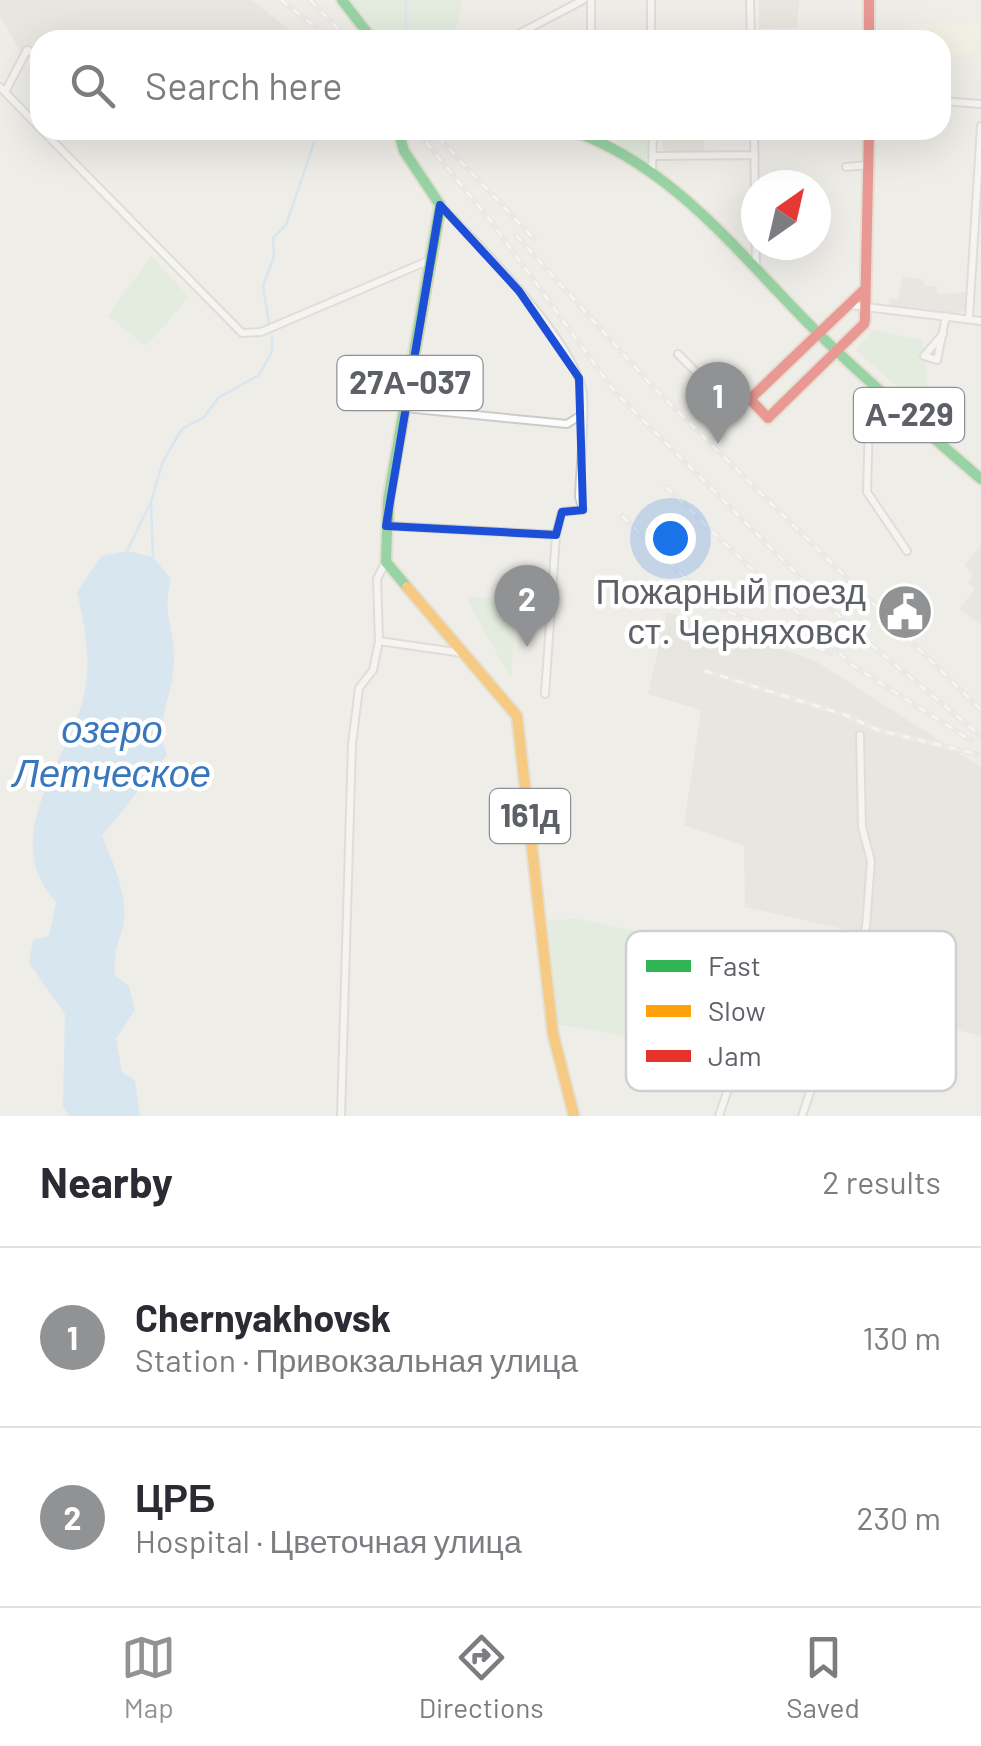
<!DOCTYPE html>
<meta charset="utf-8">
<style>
:root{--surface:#fff;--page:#f7f7f7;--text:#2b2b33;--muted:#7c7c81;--line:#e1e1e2;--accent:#909294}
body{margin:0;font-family:Barlow,sans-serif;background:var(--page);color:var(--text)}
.compass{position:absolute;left:741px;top:170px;width:90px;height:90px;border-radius:50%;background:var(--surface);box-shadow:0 10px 40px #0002;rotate:34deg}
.you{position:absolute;left:670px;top:538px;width:35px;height:35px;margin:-25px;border:8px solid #fff;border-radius:50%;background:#1a73e8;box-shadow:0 0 0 15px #1a73e833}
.badge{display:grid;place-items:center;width:65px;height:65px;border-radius:50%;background:var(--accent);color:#fff;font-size:32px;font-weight:700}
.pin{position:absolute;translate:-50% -82px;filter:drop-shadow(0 2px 5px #0008)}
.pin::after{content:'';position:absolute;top:52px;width:35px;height:30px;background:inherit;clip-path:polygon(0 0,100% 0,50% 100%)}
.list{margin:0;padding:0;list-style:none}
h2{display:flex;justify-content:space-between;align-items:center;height:130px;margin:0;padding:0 40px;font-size:42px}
h2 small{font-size:32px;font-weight:400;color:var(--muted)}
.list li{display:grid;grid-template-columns:65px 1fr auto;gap:30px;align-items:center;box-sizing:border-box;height:180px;padding:0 40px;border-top:2px solid var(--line)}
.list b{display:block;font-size:38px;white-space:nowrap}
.list p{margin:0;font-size:32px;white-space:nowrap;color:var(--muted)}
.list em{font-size:32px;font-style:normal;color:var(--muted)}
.icon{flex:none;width:55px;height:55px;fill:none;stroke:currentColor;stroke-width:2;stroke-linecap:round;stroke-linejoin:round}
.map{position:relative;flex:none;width:981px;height:1116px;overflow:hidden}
.search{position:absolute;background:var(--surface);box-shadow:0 10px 40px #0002;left:30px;right:30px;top:30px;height:110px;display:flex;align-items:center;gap:25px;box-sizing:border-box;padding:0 35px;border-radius:30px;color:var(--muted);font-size:38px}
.sheet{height:490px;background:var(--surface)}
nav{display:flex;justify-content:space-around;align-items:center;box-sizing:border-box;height:140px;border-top:2px solid var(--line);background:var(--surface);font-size:28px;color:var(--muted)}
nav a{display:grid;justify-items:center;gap:5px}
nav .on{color:var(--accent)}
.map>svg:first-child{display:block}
.commercial{fill:#f7f3e1}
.industrial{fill:#dfded9}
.education{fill:#dfddd6}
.green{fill:#d5ebd3}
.water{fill:#bcdef8}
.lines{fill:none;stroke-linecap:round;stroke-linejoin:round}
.stream{stroke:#bcdef8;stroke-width:2.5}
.street-casing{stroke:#cbcbca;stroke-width:10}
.fast-casing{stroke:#d8cfb4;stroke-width:14}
.slow-casing{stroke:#d8cfb4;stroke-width:14}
.jam-casing{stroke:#d8cfb4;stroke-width:14}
.street{stroke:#fcfcfc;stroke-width:6}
.fast{stroke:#30b455;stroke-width:10}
.slow{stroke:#ff9f0a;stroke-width:10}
.jam{stroke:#e5322d;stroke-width:10}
.rail-casing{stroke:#e4e4e4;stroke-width:6}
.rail{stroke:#fff;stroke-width:2.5;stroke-dasharray:8;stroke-linecap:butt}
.marked{fill:none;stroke:#1d4ed8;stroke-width:8;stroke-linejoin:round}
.labels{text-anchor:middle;stroke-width:9;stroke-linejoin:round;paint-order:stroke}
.shield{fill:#fff;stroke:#8e9095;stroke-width:2.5}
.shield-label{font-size:32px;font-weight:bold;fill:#5d6167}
.poi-label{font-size:35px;fill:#5d6167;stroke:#fff;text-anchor:end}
.water-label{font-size:38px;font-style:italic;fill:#3976bc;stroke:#fff}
.key{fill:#fff;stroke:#ced0d1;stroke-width:2.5}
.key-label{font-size:28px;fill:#5d6167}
</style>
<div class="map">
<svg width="981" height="1116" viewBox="0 0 981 1116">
<rect width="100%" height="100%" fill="#eeede8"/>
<!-- commercial -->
<path class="commercial" d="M 911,24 L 978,25 L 977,52 L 942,56 L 941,40 L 910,38 Z"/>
<!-- industrial -->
<path class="industrial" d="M 0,0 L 251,0 L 303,40 L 40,40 L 40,53 L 27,48 L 22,55 L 0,16 Z
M 903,277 L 922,279 L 925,286 L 937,286 L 938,294 L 968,292 L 966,309 L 960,313 L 889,306 L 890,299 L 898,299 Z
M 981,545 L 981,625 L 959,609 L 975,589 L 969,583 L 973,575 L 965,565 Z
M 667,612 L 814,660 L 981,767 L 981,1036 L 857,1004 L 874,936 L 745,907 L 744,846 L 684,825 L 701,710 L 648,694 Z"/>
<!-- education -->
<path class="education" d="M 759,0 L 799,0 L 797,28 L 759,29 Z
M 662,130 L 704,130 L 704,152 L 663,154 Z"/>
<!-- green -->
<path class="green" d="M 348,0 L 461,0 L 462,3 L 453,40 L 381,40 Z
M 602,130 L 649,130 L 649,159 L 642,159 Z
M 151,256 L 189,297 L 146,346 L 108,316 Z
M 873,330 L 922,340 L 932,418 L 856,350 Z
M 466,597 L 516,599 L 511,679 Z
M 579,919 L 701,945 L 699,959 L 710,961 L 721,1039 L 675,1038 L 673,1045 L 558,1024 L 548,920 Z"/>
<!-- water -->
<path class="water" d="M 127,551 L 153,557 L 171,579 C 162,613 173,625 174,656 C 176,692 153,719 167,755 L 102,836 C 113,863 131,900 122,930 C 117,947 113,957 115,976 L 129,986 L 135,1010 L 116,1039 L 122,1072 L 135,1081 L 140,1116 L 69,1116 L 63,1107 L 65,1014 L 29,963 L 33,940 L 49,936 L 56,902 C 0,840 60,771 81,706 C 93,668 86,630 77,592 L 101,556 Z"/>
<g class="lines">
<!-- stream -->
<path class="stream" d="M 406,40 L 406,0
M 269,324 L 263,286 L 274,256 L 273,238 L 286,225 L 314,143
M 151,503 L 153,557
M 127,551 L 151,502 L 163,461 L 182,429 L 204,417 L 218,398 L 259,375 L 272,351 L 272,337"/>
<!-- street casing -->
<g class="street-casing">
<path id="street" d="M 591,0 L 591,40
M 750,0 L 751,40
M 507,40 L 583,0
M 651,40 L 651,0
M 0,87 L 40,128
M 5,92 L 27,50 L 40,56
M 941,101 L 981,104
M 42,130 L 242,333 L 261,332 L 430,260
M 349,130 L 396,135
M 754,130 L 756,266
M 654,156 L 755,155
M 846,167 L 868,165
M 652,173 L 653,130
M 440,205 C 476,241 580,347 583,396 C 585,429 580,464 579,497 L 583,510 L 562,512 L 556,535 L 545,694
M 849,305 L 981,321
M 969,318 L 981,126
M 943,334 L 924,356 L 937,360 L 946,316
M 678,354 L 724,400 L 750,399
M 870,383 L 867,492 L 907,551
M 405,408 L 567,424 L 581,415
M 388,526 L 556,535
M 379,641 L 462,653
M 341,1116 L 352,744 L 359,688 L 373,670 L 379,641 L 377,579 L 385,563
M 719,1116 L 740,1054
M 802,1116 L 866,927 L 871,861 L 862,827 L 860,735"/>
</g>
<!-- fast casing -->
<g class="fast-casing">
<path id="fast" d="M 342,0 L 373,40
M 398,130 L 404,151 L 440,205 L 388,500 L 386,562 L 407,587
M 570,130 C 677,167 743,260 821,336 C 872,386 927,432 981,479"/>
</g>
<!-- slow casing -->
<g class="slow-casing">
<path id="slow" d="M 407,587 L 517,716 L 553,1034 L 574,1116"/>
</g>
<!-- jam casing -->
<g class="jam-casing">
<path id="jam" d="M 869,0 L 869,40
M 865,289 L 750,399 L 768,418 L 864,324 L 865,320 L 869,130"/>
</g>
<!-- street -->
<use href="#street" class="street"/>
<!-- fast -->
<use href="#fast" class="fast"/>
<!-- slow -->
<use href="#slow" class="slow"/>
<!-- jam -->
<use href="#jam" class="jam"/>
<!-- rail casing -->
<g class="rail-casing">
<path id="rail" d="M 281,0 L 332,40
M 310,0 L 349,40
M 416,130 L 490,220 L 614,391 L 851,628 L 981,736
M 438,137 L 534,239
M 516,235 L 653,387 L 981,710
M 666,487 L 852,665 L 972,741
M 622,516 L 714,606 L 831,653
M 705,671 L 845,715 L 878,730 L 981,755"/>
</g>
<!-- rail -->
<use href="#rail" class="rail"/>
</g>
<!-- marked area -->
<path d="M0 0H981V1116H0ZM 440,205 L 519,291 L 579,378 L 583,510 L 562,512 L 556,535 L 386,526 Z" fill="#eeede8" fill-opacity=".55" fill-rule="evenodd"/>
<path class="marked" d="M 440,205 L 519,291 L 579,378 L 583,510 L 562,512 L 556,535 L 386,526 Z"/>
<!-- icons -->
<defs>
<g id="civic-disc" transform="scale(2.875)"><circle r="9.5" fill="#909294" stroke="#fff"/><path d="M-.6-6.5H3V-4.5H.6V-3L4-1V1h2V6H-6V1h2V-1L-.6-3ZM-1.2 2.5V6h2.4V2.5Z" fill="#fff"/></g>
</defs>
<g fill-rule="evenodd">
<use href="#civic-disc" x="905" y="612"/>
</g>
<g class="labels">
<!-- shield labels -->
<g class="shield">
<rect x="337.5" y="356" width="145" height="54" rx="8"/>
<rect x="854" y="388" width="110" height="54" rx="8"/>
<rect x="490" y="789" width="80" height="54" rx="8"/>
</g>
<g class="shield-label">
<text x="410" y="394">27А-037</text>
<text x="909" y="426">А-229</text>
<text x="530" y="827">161д</text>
</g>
<!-- poi labels -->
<g class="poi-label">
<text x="866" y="604">Пожарный поезд<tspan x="866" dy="40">ст. Черняховск</tspan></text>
</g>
<!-- water labels -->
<g class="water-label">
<text x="112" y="743">озеро<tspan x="112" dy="44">Летческое</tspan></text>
</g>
</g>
<!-- legend -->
<rect x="626" y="931" width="330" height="160" rx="15" class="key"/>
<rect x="646" y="960" width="45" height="12" fill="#30b455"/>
<rect x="646" y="1005" width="45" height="12" fill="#ff9f0a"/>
<rect x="646" y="1050" width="45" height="12" fill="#e5322d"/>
<g class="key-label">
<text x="708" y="976">Fast</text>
<text x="708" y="1021">Slow</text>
<text x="708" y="1066">Jam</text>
</g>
</svg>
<svg class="compass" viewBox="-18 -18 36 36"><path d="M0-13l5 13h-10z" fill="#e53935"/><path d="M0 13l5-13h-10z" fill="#7c7c81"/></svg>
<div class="you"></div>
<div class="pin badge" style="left:718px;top:444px">1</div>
<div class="pin badge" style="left:527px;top:647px">2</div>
<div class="search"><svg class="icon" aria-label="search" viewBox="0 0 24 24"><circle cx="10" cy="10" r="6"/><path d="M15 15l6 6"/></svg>Search here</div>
</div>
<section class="sheet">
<h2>Nearby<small>2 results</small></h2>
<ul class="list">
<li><span class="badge">1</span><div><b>Chernyakhovsk</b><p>Station · Привокзальная улица</p></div><em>130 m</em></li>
<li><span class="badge">2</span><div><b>ЦРБ</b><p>Hospital · Цветочная улица</p></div><em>230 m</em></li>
</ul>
</section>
<nav>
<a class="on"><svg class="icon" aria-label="map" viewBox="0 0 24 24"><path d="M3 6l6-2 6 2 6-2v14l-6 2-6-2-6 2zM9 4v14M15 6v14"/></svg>Map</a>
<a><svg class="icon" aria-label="directions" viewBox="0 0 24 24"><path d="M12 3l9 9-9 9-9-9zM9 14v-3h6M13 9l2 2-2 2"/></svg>Directions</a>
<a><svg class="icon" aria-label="saved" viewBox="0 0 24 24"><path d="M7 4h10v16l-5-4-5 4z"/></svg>Saved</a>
</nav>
